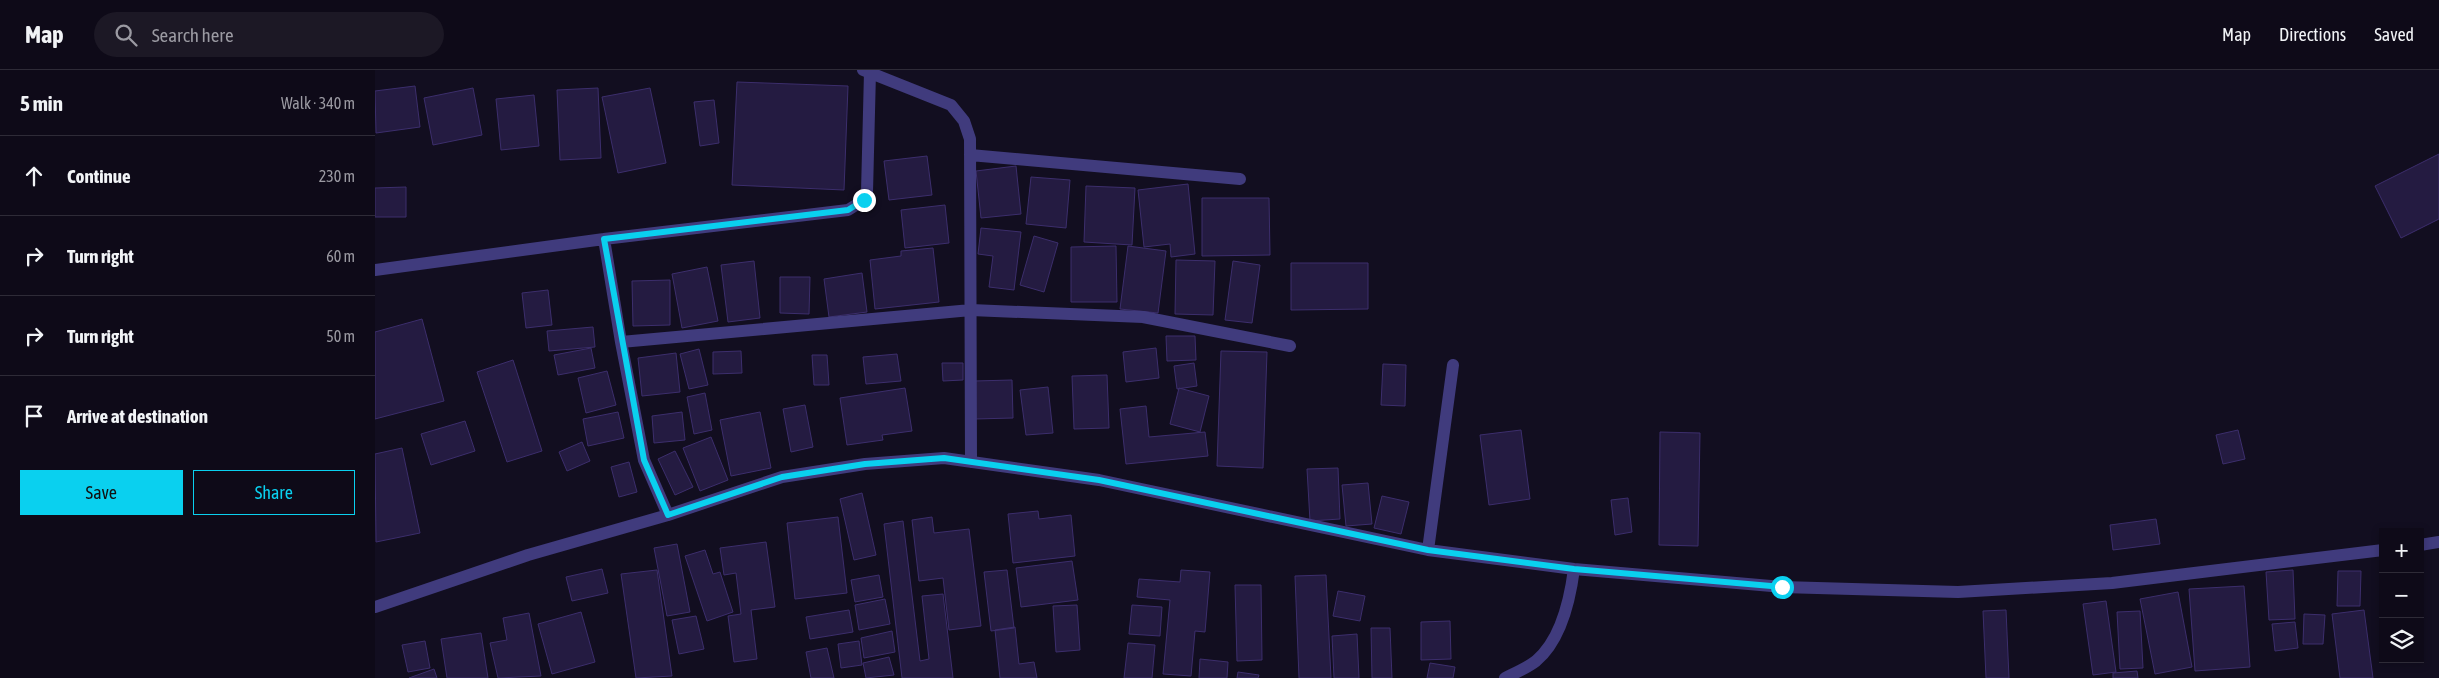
<!DOCTYPE html>
<meta charset="utf-8">
<style>
:root{--surface:#0e0a18;--page:#1c1825;--text:#f1f3f6;--muted:#9b9aa2;--line:#2e2b37;--accent:#0ad0ef}
body{margin:0;font-family:"Asap Condensed",sans-serif;background:var(--page);color:var(--text)}
.controls{position:absolute;right:15px;bottom:15px;display:grid;overflow:hidden;border-radius:0px;box-shadow:0 2px 8px #0003}
.controls button{width:45px;height:45px;display:grid;place-items:center;padding:0;border:0;border-bottom:1px solid var(--line);background:var(--surface);color:var(--text);font:25px sans-serif}
.stop{position:absolute;width:15px;height:15px;margin:-11px;border:4px solid #0ad0ef;border-radius:50%;background:#fff}
.stop.end{background:#0ad0ef;border-color:#fff;box-shadow:0 1px 5px #0008}
.list{margin:0;padding:0;list-style:none}
h2{display:flex;justify-content:space-between;align-items:center;height:65px;margin:0;padding:0 20px;font-size:21px}
h2 small{font-size:16px;font-weight:400;color:var(--muted)}
.list li{display:grid;grid-template-columns:32px 1fr auto;gap:15px;align-items:center;box-sizing:border-box;height:80px;padding:0 20px;border-top:1px solid var(--line)}
.list b{display:block;font-size:19px;white-space:nowrap}
.list em{font-size:16px;font-style:normal;color:var(--muted)}
.actions{display:flex;gap:10px;padding:15px 20px}
.actions a{flex:1;padding:11px 0;border:1px solid var(--accent);border-radius:0px;text-align:center;font-size:18px;color:var(--accent)}
.actions .main{background:var(--accent);color:#111}
.icon{flex:none;width:28px;height:28px;fill:none;stroke:currentColor;stroke-width:2;stroke-linecap:round;stroke-linejoin:round}
.map{position:relative;flex:none;width:2064px;height:608px;overflow:hidden}
header{display:flex;align-items:center;gap:30px;box-sizing:border-box;height:70px;padding:0 25px;background:var(--surface);border-bottom:1px solid var(--line)}
header strong{font-size:24px}
nav{display:flex;gap:28px;margin-inline-start:auto;font-size:18px}
.search{width:350px;height:45px;background:var(--page);display:flex;align-items:center;gap:12px;box-sizing:border-box;padding:0 18px;border-radius:28px;color:var(--muted);font-size:19px}
main{display:flex}
aside{flex:1;background:var(--surface)}
.map>svg:first-child{display:block}
.building{fill:#241b41;stroke:#3c2e6c}
.lines{fill:none;stroke-linecap:round;stroke-linejoin:round}
.minor{stroke:#403b7d;stroke-width:12}
.route{stroke:#0ad0ef;stroke-width:6}
</style>
<header>
<strong>Map</strong>
<div class="search"><svg class="icon" aria-label="search" viewBox="0 0 24 24"><circle cx="10" cy="10" r="6"/><path d="M15 15l6 6"/></svg>Search here</div>
<nav><a>Map</a><a>Directions</a><a>Saved</a></nav>
</header>
<main>
<aside>
<h2>5 min<small>Walk · 340 m</small></h2>
<ul class="list">
<li><svg class="icon" aria-label="ahead" viewBox="0 0 24 24"><path d="M12 20V5M6 11l6-6 6 6"/></svg><div><b>Continue</b></div><em>230 m</em></li>
<li><svg class="icon" aria-label="right" viewBox="0 0 24 24"><path d="M7 20v-9h11M14 6l5 5-5 5"/></svg><div><b>Turn right</b></div><em>60 m</em></li>
<li><svg class="icon" aria-label="right" viewBox="0 0 24 24"><path d="M7 20v-9h11M14 6l5 5-5 5"/></svg><div><b>Turn right</b></div><em>50 m</em></li>
<li><svg class="icon" aria-label="arrive" viewBox="0 0 24 24"><path d="M6 21V4h12l-3 4 3 4H6"/></svg><div><b>Arrive at destination</b></div></li>
</ul>
<div class="actions"><a class="main">Save</a><a>Share</a></div>
</aside>
<div class="map">
<svg width="2064" height="608" viewBox="0 0 2064 608">
<rect width="100%" height="100%" fill="#120e20"/>
<!-- building -->
<path class="building" d="M 362,12 L 473,16 L 469,120 L 357,115 Z
M 40,16 L 45,57 L 1,63 L 0,21 Z
M 98,18 L 107,65 L 58,75 L 49,28 Z
M 223,18 L 226,88 L 185,90 L 182,20 Z
M 275,18 L 291,93 L 243,103 L 227,27 Z
M 159,25 L 164,76 L 126,80 L 121,29 Z
M 339,30 L 344,73 L 325,76 L 319,32 Z
M 2064,84 L 2064,149 L 2026,168 L 2000,116 Z
M 552,86 L 557,125 L 514,130 L 509,91 Z
M 641,96 L 646,144 L 606,148 L 601,101 Z
M 656,107 L 695,110 L 691,158 L 651,154 Z
M 813,114 L 820,184 L 796,187 L 795,174 L 769,177 L 763,120 Z
M 711,116 L 760,118 L 757,175 L 709,172 Z
M 31,117 L 31,147 L 0,147 L 0,118 Z
M 827,128 L 894,128 L 895,185 L 827,186 Z
M 570,135 L 574,173 L 530,178 L 526,140 Z
M 606,158 L 646,162 L 639,220 L 614,217 L 618,186 L 603,184 Z
M 659,166 L 683,173 L 669,222 L 645,215 Z
M 741,176 L 742,232 L 696,232 L 696,177 Z
M 753,176 L 791,181 L 783,243 L 745,239 Z
M 558,178 L 564,232 L 500,239 L 495,190 L 526,186 L 526,181 Z
M 801,190 L 840,191 L 838,245 L 800,244 Z
M 379,191 L 385,248 L 353,252 L 346,195 Z
M 858,191 L 885,195 L 877,253 L 850,250 Z
M 916,193 L 993,193 L 993,239 L 916,240 Z
M 332,197 L 343,251 L 307,258 L 297,204 Z
M 487,203 L 492,242 L 454,247 L 449,209 Z
M 405,207 L 435,207 L 434,244 L 405,243 Z
M 295,210 L 295,255 L 258,256 L 257,211 Z
M 173,220 L 177,255 L 151,258 L 147,223 Z
M 47,249 L 69,331 L 0,349 L 0,262 Z
M 218,257 L 220,277 L 174,281 L 172,261 Z
M 791,266 L 820,266 L 821,290 L 792,291 Z
M 216,278 L 220,298 L 183,305 L 179,285 Z
M 781,278 L 784,308 L 751,312 L 748,282 Z
M 324,279 L 333,315 L 314,319 L 305,284 Z
M 366,281 L 367,303 L 338,304 L 338,282 Z
M 846,281 L 892,282 L 888,398 L 842,396 Z
M 301,283 L 305,322 L 267,326 L 263,288 Z
M 522,284 L 526,311 L 491,314 L 488,287 Z
M 437,285 L 452,285 L 454,315 L 439,315 Z
M 138,290 L 167,381 L 132,392 L 102,302 Z
M 567,293 L 588,293 L 588,310 L 568,311 Z
M 819,293 L 822,316 L 802,319 L 799,296 Z
M 1008,294 L 1031,295 L 1030,336 L 1006,335 Z
M 232,301 L 241,335 L 211,343 L 203,308 Z
M 732,305 L 734,358 L 699,359 L 697,306 Z
M 637,310 L 638,348 L 600,349 L 599,311 Z
M 673,317 L 678,363 L 651,365 L 645,320 Z
M 530,318 L 537,361 L 507,365 L 508,370 L 472,375 L 465,328 Z
M 804,318 L 834,326 L 825,362 L 795,354 Z
M 330,323 L 337,360 L 319,364 L 312,327 Z
M 430,335 L 438,377 L 416,382 L 408,339 Z
M 771,336 L 774,367 L 830,362 L 833,386 L 751,394 L 745,339 Z
M 243,342 L 249,368 L 213,376 L 208,349 Z
M 307,342 L 310,370 L 279,373 L 277,346 Z
M 385,342 L 396,398 L 356,406 L 345,350 Z
M 90,351 L 100,381 L 56,395 L 46,364 Z
M 1146,360 L 1155,429 L 1114,435 L 1105,365 Z
M 1863,360 L 1870,389 L 1848,394 L 1841,365 Z
M 1285,362 L 1325,363 L 1323,476 L 1284,475 Z
M 336,367 L 353,410 L 325,421 L 308,378 Z
M 207,372 L 215,391 L 192,401 L 184,382 Z
M 27,378 L 45,463 L 1,472 L 0,384 Z
M 300,381 L 318,417 L 300,425 L 283,389 Z
M 254,392 L 262,422 L 244,427 L 236,397 Z
M 963,398 L 965,449 L 935,451 L 932,399 Z
M 993,413 L 997,454 L 971,456 L 967,415 Z
M 487,423 L 501,485 L 479,490 L 465,429 Z
M 1007,426 L 1034,432 L 1026,464 L 999,458 Z
M 1253,428 L 1257,462 L 1240,465 L 1236,430 Z
M 663,441 L 664,449 L 696,445 L 700,486 L 638,493 L 633,444 Z
M 463,447 L 472,523 L 420,529 L 412,453 Z
M 557,447 L 559,463 L 594,459 L 606,556 L 574,560 L 568,508 L 544,511 L 537,450 Z
M 1781,449 L 1785,474 L 1738,480 L 1735,455 Z
M 528,451 L 545,591 L 554,589 L 547,526 L 568,524 L 578,608 L 527,608 L 509,454 Z
M 391,472 L 400,537 L 376,540 L 382,589 L 359,592 L 353,546 L 366,544 L 361,503 L 349,505 L 345,478 Z
M 302,474 L 315,542 L 292,546 L 279,478 Z
M 330,480 L 338,504 L 345,502 L 358,542 L 332,551 L 310,486 Z
M 697,491 L 703,530 L 646,537 L 641,498 Z
M 227,499 L 233,523 L 197,531 L 191,507 Z
M 282,500 L 297,606 L 261,608 L 246,504 Z
M 632,500 L 639,558 L 616,561 L 609,502 Z
M 806,500 L 835,502 L 830,562 L 820,561 L 816,606 L 788,604 L 795,530 L 762,527 L 764,509 L 805,512 Z
M 1918,500 L 1920,549 L 1894,550 L 1891,502 Z
M 1963,501 L 1986,501 L 1985,536 L 1962,536 Z
M 504,505 L 508,527 L 480,532 L 476,510 Z
M 951,505 L 956,608 L 924,608 L 920,506 Z
M 860,515 L 886,515 L 887,590 L 862,591 Z
M 1869,516 L 1875,597 L 1820,601 L 1814,519 Z
M 963,521 L 990,526 L 985,551 L 958,546 Z
M 1803,522 L 1817,597 L 1780,604 L 1765,529 Z
M 510,529 L 515,554 L 484,560 L 480,535 Z
M 1731,531 L 1741,602 L 1718,605 L 1708,534 Z
M 702,535 L 705,580 L 681,582 L 678,536 Z
M 757,535 L 787,537 L 785,566 L 754,564 Z
M 474,540 L 478,562 L 435,569 L 431,547 Z
M 1631,540 L 1634,608 L 1611,608 L 1608,541 Z
M 1989,540 L 1998,608 L 1965,608 L 1957,544 Z
M 1765,541 L 1768,598 L 1745,599 L 1742,542 Z
M 206,542 L 220,592 L 177,604 L 163,554 Z
M 154,543 L 166,606 L 123,608 L 115,573 L 132,570 L 128,548 Z
M 1929,544 L 1950,545 L 1948,574 L 1928,574 Z
M 321,546 L 329,579 L 304,584 L 297,550 Z
M 1075,551 L 1076,589 L 1046,590 L 1046,552 Z
M 1920,552 L 1923,578 L 1900,581 L 1897,554 Z
M 640,557 L 644,594 L 659,592 L 662,608 L 625,608 L 620,560 Z
M 996,558 L 1015,558 L 1017,608 L 997,608 Z
M 517,561 L 520,582 L 489,588 L 486,568 Z
M 106,563 L 113,608 L 72,608 L 66,569 Z
M 982,564 L 984,608 L 959,608 L 957,566 Z
M 50,571 L 55,598 L 33,602 L 27,575 Z
M 484,571 L 487,595 L 466,598 L 463,574 Z
M 753,573 L 780,575 L 777,608 L 749,608 Z
M 452,578 L 459,608 L 436,608 L 431,582 Z
M 514,587 L 519,605 L 491,608 L 488,593 Z
M 825,589 L 853,592 L 852,608 L 824,608 Z
M 1055,593 L 1080,597 L 1078,608 L 1052,608 Z
M 59,599 L 62,608 L 34,608 Z
M 1762,601 L 1763,608 L 1738,608 L 1738,603 Z
M 863,602 L 884,605 L 883,608 L 862,608 Z"/>
<g class="lines">
<!-- minor -->
<path class="minor" d="M 488,0 L 576,35 L 589,51 L 595,69 L 596,392
M 595,85 L 865,109
M 229,169 L 246,272
M 0,200 L 229,169 L 473,140 L 489,130 L 492,122 L 495,2
M 293,445 L 269,390 L 246,272 L 596,240 L 768,247 L 915,276
M 2045,475 L 2064,472
M 1053,480 L 1078,295
M 0,537 L 153,485 L 293,445 L 407,407 L 490,394 L 569,388 L 724,410 L 1053,480 L 1199,499 L 1407,517 L 1583,522 L 1737,513 L 2008,480
M 1130,608 C 1140,603 1152,598 1161,591 C 1186,570 1195,530 1199,499"/>
</g>
<g class="lines">
<!-- route -->
<path class="route" d="M 489,130 L 473,140 L 229,169 L 269,390 L 293,445 L 407,407 L 490,394 L 569,388 L 724,410 L 1053,480 L 1199,499 L 1407,517"/>
</g>
</svg>
<div class="controls">
<button>+</button>
<button>−</button>
<button><svg class="icon" aria-label="layers" viewBox="0 0 24 24"><path d="M12 4l9 5-9 5-9-5zM3 14l9 5 9-5"/></svg></button>
</div>
<div class="stop" style="left:1407px;top:517px"></div>
<div class="stop end" style="left:489px;top:130px"></div>
</div>
</main>
